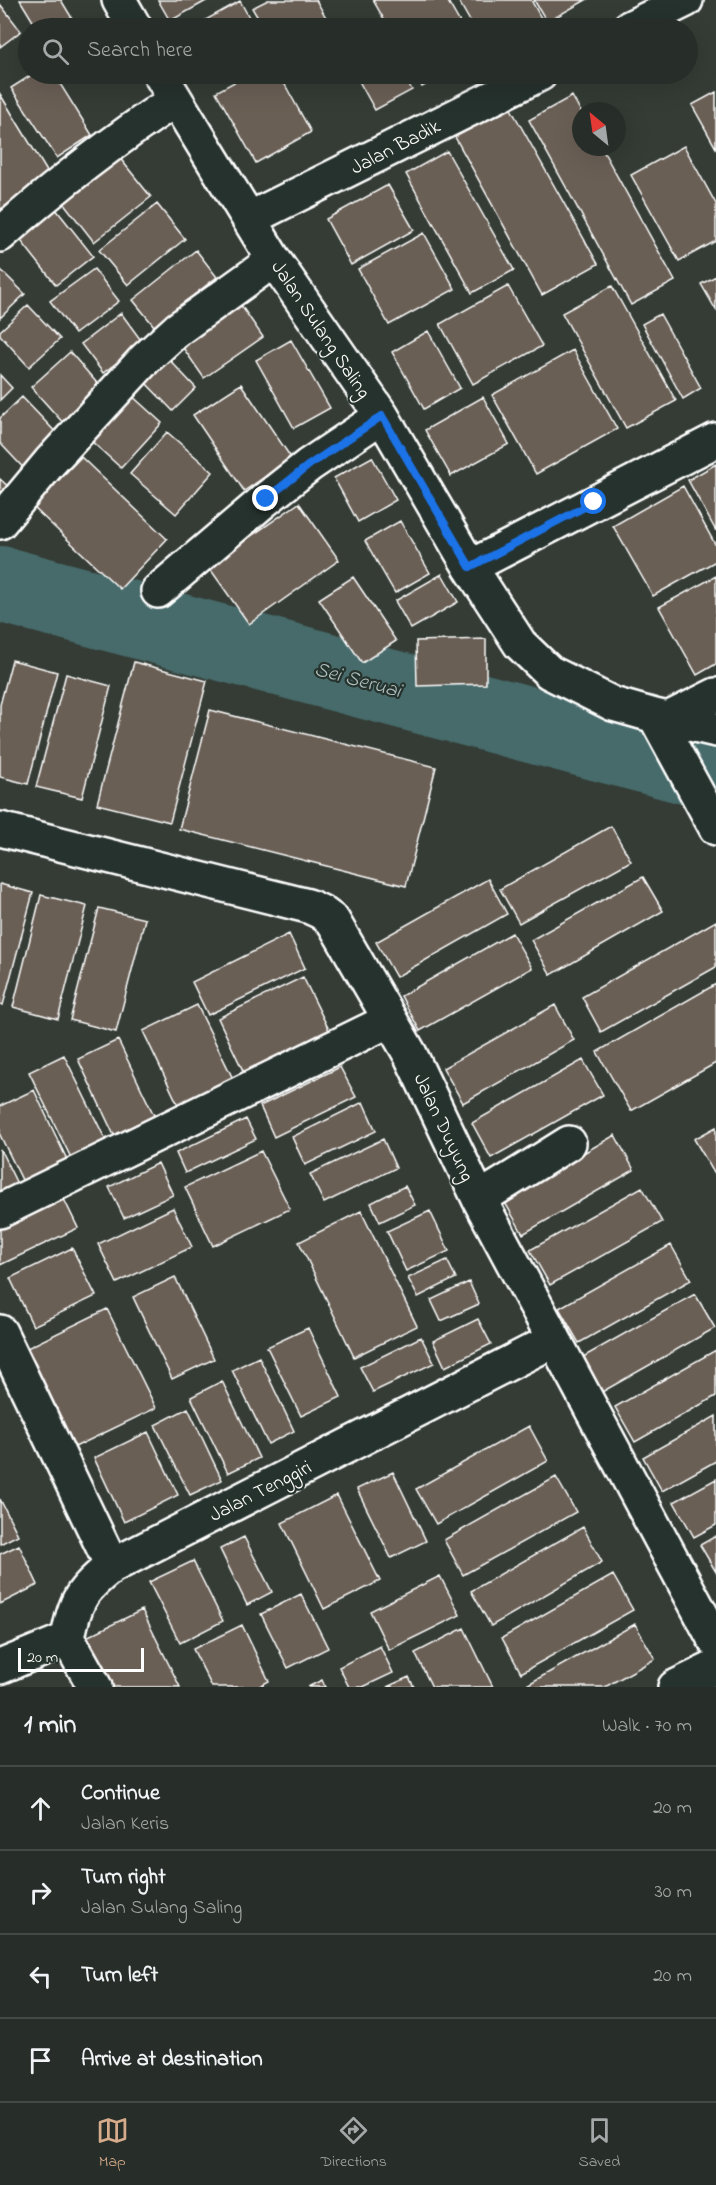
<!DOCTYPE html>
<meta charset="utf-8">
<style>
:root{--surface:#272d28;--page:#2f3530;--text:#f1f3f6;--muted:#a4a8a8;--line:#434945;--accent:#d6ab8b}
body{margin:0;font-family:"Indie Flower",sans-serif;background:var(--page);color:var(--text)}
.compass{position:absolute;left:572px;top:102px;width:54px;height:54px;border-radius:50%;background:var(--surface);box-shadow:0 6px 24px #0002;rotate:331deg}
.scale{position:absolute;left:18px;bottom:15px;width:126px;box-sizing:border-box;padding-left:6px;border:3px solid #fff;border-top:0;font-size:16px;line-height:21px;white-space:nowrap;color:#fff;-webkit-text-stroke:4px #26332d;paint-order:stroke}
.stop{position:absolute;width:18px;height:18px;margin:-14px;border:4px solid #1a73e8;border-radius:50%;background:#fff}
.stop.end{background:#1a73e8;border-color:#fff;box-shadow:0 2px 6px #0008}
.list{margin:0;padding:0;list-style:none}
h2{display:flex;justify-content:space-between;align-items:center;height:78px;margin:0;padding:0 24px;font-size:26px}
h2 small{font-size:20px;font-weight:400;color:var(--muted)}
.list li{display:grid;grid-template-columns:39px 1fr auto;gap:18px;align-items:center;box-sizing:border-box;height:84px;padding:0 24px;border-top:2px solid var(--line)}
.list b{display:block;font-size:22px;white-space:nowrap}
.list p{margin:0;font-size:20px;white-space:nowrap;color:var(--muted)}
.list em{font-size:20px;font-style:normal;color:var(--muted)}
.icon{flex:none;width:33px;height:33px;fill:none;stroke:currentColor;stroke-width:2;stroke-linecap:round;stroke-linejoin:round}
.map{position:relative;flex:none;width:716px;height:1687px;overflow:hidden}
.search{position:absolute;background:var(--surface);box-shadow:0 6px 24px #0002;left:18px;right:18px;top:18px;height:66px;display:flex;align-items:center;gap:15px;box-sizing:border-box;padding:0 21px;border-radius:33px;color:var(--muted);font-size:22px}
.sheet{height:414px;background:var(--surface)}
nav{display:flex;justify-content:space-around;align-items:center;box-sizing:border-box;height:84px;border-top:2px solid var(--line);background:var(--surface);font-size:16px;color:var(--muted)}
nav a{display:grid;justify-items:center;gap:3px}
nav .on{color:var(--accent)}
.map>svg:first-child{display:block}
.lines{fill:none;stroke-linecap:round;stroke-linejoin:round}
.river{stroke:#466a6a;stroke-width:76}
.building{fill:#6b5f55;stroke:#fff;stroke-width:1.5}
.minor-casing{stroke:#fff;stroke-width:38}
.minor{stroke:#26332d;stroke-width:33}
.route{stroke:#1a73e8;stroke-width:8}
.labels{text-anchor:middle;stroke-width:4.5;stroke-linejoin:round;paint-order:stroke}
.street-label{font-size:20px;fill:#fff;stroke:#26332d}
.water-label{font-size:21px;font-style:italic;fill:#acbcbc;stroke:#26332d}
</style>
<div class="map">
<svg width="716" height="1687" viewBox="0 0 716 1687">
<rect width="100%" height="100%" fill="#343c35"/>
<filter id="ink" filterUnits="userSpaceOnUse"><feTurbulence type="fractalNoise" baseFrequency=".0167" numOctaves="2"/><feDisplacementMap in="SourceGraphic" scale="12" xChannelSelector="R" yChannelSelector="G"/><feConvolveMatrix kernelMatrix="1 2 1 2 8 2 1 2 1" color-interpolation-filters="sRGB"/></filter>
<g filter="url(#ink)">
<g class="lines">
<!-- river -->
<path class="river" d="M 0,584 L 716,774"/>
</g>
<!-- building -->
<path class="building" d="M 20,0 L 61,0 L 78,28 L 37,28 Z
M 158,0 L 208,0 L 170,21 Z
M 268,0 L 316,0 L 332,28 L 264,28 L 252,8 Z
M 373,0 L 447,0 L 463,28 L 389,28 Z
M 458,0 L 531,0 L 546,27 L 474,28 Z
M 534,0 L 586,0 L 547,22 Z
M 240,1 L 255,28 L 202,28 L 200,23 Z
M 0,4 L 21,31 L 0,47 Z
M 33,74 L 54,74 L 92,135 L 57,158 L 11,88 Z
M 249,74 L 279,74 L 311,132 L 256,163 L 216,92 Z
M 355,74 L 403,74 L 412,90 L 375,110 Z
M 414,74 L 445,74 L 422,87 Z
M 716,92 L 716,148 L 692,105 Z
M 0,94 L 51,178 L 1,209 L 0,208 Z
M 572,96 L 581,112 L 581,147 L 601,147 L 675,281 L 631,305 L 529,120 Z
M 510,107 L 598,264 L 542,295 L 455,137 Z
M 684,146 L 716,204 L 716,241 L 679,261 L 631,175 Z
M 447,151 L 514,270 L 472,293 L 406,174 Z
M 119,157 L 151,197 L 94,242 L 62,201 Z
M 388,185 L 414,230 L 351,265 L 326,219 Z
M 157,204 L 185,239 L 128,285 L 99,250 Z
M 55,208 L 93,256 L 56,285 L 18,237 Z
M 424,233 L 455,289 L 389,325 L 358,269 Z
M 196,250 L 217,277 L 154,326 L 133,300 Z
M 0,269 L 25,294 L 0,318 Z
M 94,269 L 119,301 L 75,334 L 50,301 Z
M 716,276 L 716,310 L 701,284 Z
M 508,286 L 542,346 L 473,384 L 440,324 Z
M 612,286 L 676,401 L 626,428 L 562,313 Z
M 238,301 L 263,337 L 204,378 L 179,342 Z
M 28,305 L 60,339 L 29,367 L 0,335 L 0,331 Z
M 121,313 L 143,343 L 103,373 L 81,344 Z
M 660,314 L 701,388 L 683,399 L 642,324 Z
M 428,331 L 460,388 L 424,409 L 392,352 Z
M 291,340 L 330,408 L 294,428 L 256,360 Z
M 573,350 L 617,429 L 536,474 L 492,395 Z
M 70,352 L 103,390 L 65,425 L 31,387 Z
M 164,354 L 196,388 L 173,411 L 140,377 Z
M 0,375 L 12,388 L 0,400 Z
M 241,384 L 292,459 L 244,491 L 193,415 Z
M 130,394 L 162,423 L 121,468 L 89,439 Z
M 22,397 L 64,441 L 29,474 L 0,443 L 0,418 Z
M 483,397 L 509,444 L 451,476 L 425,430 Z
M 167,432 L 213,472 L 176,514 L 130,474 Z
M 81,457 L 167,539 L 120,589 L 33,507 Z
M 372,457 L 396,500 L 358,522 L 334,478 Z
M 716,464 L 716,531 L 688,480 Z
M 0,479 L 12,490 L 0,503 Z
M 683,486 L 716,546 L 716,561 L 653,596 L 613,526 Z
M 299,503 L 339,560 L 249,624 L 208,566 Z
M 400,521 L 430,573 L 395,593 L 365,541 Z
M 442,574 L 458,602 L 411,629 L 395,601 Z
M 716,576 L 716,664 L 697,675 L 659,607 Z
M 353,577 L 396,641 L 362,663 L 319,599 Z
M 486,639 L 486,684 L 417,686 L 416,641 Z
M 12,660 L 57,672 L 28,784 L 0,777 L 0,705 Z
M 134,662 L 207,681 L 170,822 L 97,804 Z
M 66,674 L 111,686 L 82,798 L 36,787 Z
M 210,710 L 436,767 L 406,886 L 179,829 Z
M 611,826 L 631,861 L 519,923 L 500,889 Z
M 643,877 L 663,911 L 551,975 L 531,940 Z
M 488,879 L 507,914 L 396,977 L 376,942 Z
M 0,884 L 33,893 L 3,1005 L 0,1004 Z
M 41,895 L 87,906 L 58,1019 L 13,1007 Z
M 99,908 L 145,919 L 116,1032 L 70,1020 Z
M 716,921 L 716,967 L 601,1032 L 582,997 Z
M 512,933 L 532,968 L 420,1031 L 401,996 Z
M 289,934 L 305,968 L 208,1015 L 192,982 Z
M 303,977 L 333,1038 L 247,1079 L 218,1018 Z
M 716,984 L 716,1063 L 631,1111 L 597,1052 Z
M 197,1005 L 236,1085 L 181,1111 L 143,1031 Z
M 555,1005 L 574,1040 L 463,1103 L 443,1068 Z
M 118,1040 L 160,1128 L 120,1148 L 78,1059 Z
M 64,1055 L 111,1151 L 76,1168 L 29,1072 Z
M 583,1060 L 603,1095 L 491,1158 L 472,1123 Z
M 340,1067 L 356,1097 L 274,1137 L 260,1106 Z
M 34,1090 L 71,1168 L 27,1190 L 0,1135 L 0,1106 Z
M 363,1102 L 376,1131 L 305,1165 L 292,1137 Z
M 246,1119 L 256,1139 L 185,1173 L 176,1153 Z
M 716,1127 L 716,1172 L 714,1173 L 694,1139 Z
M 615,1135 L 634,1170 L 523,1234 L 503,1199 Z
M 383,1139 L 396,1168 L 324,1203 L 310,1174 Z
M 0,1149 L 21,1192 L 0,1202 Z
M 261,1151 L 290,1209 L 213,1246 L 185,1187 Z
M 158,1163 L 173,1195 L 124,1218 L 109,1187 Z
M 405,1186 L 415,1205 L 380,1222 L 371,1203 Z
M 642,1187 L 662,1222 L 550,1285 L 530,1250 Z
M 62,1195 L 78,1228 L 0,1265 L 0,1224 Z
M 173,1208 L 192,1247 L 117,1283 L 98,1244 Z
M 361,1211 L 417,1326 L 354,1357 L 299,1242 Z
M 430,1211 L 449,1251 L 406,1271 L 387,1231 Z
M 671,1245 L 691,1280 L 579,1343 L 559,1308 Z
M 72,1248 L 96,1296 L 33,1326 L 10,1278 Z
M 447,1260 L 456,1278 L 418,1297 L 408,1278 Z
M 175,1277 L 214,1359 L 172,1379 L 133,1297 Z
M 469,1282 L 479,1304 L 441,1321 L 431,1300 Z
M 695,1294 L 715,1328 L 602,1392 L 583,1357 Z
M 107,1309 L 156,1408 L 75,1447 L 27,1348 Z
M 478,1319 L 491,1344 L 445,1367 L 433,1341 Z
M 308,1328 L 341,1397 L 301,1416 L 267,1347 Z
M 421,1337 L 434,1363 L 373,1392 L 360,1367 Z
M 716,1350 L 716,1396 L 635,1442 L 615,1407 Z
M 259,1357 L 294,1431 L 268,1444 L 232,1370 Z
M 222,1381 L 259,1458 L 228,1473 L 191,1397 Z
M 188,1408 L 222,1480 L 190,1495 L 155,1425 Z
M 716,1416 L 716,1461 L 662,1491 L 643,1457 Z
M 529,1426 L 548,1461 L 436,1524 L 416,1489 Z
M 148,1432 L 178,1495 L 124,1522 L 94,1458 Z
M 393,1472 L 426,1541 L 391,1558 L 357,1489 Z
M 556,1477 L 576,1512 L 463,1575 L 444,1540 Z
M 716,1479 L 716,1525 L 694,1537 L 674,1502 Z
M 337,1495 L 380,1581 L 324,1609 L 282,1523 Z
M 0,1499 L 18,1535 L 0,1544 Z
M 583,1527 L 602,1562 L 491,1626 L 471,1591 Z
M 716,1536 L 716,1572 L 700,1545 Z
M 244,1537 L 272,1592 L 247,1605 L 220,1549 Z
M 19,1545 L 38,1585 L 0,1604 L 0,1554 Z
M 193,1561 L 223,1621 L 180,1643 L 149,1582 Z
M 613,1575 L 633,1610 L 521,1673 L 502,1638 Z
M 440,1576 L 460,1615 L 389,1650 L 370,1611 Z
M 301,1594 L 328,1648 L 288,1668 L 261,1614 Z
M 142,1610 L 180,1687 L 103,1687 L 80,1640 Z
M 635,1624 L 655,1659 L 605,1687 L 523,1687 Z
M 242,1625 L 269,1681 L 258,1687 L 212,1687 L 193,1649 Z
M 464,1628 L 493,1687 L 432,1687 L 415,1653 Z
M 380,1646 L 393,1673 L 363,1687 L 349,1687 L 339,1667 Z
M 409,1677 L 414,1687 L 387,1687 Z
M 322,1680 L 325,1687 L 308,1687 Z"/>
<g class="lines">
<!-- minor casing -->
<g class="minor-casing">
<path id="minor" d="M 119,0 L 135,28
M 629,28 L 686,0
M 160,74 L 274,260 L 382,416 L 470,567 L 520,644 L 549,672 L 613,704 L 655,716 L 716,730
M 249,219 L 540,74
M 0,235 C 55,186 113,141 175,100
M 0,522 L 50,462 L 145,359 L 178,329 L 274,260
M 470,567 L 716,440
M 158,591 L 266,499 L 309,465 L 382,416
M 655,716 L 716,828
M 668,719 L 716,695
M 0,829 L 308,906 L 321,912 L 333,921 L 410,1054 L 479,1199 L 716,1642
M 479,1199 L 569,1143
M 0,1211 L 390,1020
M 0,1332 L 112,1566
M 68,1639 L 95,1687
M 0,1667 L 68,1639 C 74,1601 82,1589 112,1566 L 554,1340
M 675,1687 L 716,1667"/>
</g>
<!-- minor -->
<use href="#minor" class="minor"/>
</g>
</g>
<g class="lines" filter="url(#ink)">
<!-- route -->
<path class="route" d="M 266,499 L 309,465 L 382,416 L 470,567 L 594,502"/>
</g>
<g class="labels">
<!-- street labels -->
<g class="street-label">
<text transform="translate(395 146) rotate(-27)" y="7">Jalan Badik</text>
<text transform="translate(322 329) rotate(56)" y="7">Jalan Sulang Saling</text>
<text transform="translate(445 1127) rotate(65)" y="7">Jalan Duyung</text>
<text transform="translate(260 1490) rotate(-27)" y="7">Jalan Tenggiri</text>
</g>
<!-- water labels -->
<g class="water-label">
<text transform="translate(358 679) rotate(15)" y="7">Sei Seruai</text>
</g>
</g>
</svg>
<svg class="compass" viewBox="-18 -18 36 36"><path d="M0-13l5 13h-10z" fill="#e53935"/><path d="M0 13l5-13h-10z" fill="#a4a8a8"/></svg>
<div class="scale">20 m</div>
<div class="stop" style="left:594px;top:502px"></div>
<div class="stop end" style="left:266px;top:499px"></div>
<div class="search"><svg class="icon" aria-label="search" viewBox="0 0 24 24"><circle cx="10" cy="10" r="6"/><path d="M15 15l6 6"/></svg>Search here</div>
</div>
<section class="sheet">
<h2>1 min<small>Walk · 70 m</small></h2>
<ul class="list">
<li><svg class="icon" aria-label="ahead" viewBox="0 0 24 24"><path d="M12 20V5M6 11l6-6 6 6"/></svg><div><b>Continue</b><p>Jalan Keris</p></div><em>20 m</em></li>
<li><svg class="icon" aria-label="right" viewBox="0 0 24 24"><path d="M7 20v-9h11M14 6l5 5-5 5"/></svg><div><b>Turn right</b><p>Jalan Sulang Saling</p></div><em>30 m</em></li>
<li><svg class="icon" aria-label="left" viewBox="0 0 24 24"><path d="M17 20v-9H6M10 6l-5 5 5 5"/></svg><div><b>Turn left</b></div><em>20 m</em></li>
<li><svg class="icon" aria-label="arrive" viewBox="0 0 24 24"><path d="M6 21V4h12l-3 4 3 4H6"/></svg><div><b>Arrive at destination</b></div></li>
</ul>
</section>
<nav>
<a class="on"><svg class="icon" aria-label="map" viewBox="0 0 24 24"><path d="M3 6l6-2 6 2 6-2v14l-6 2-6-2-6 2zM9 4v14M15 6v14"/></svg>Map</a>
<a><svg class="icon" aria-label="directions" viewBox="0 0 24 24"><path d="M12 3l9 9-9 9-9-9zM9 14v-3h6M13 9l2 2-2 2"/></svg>Directions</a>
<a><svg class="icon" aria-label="saved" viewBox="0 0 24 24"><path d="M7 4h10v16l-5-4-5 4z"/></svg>Saved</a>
</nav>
